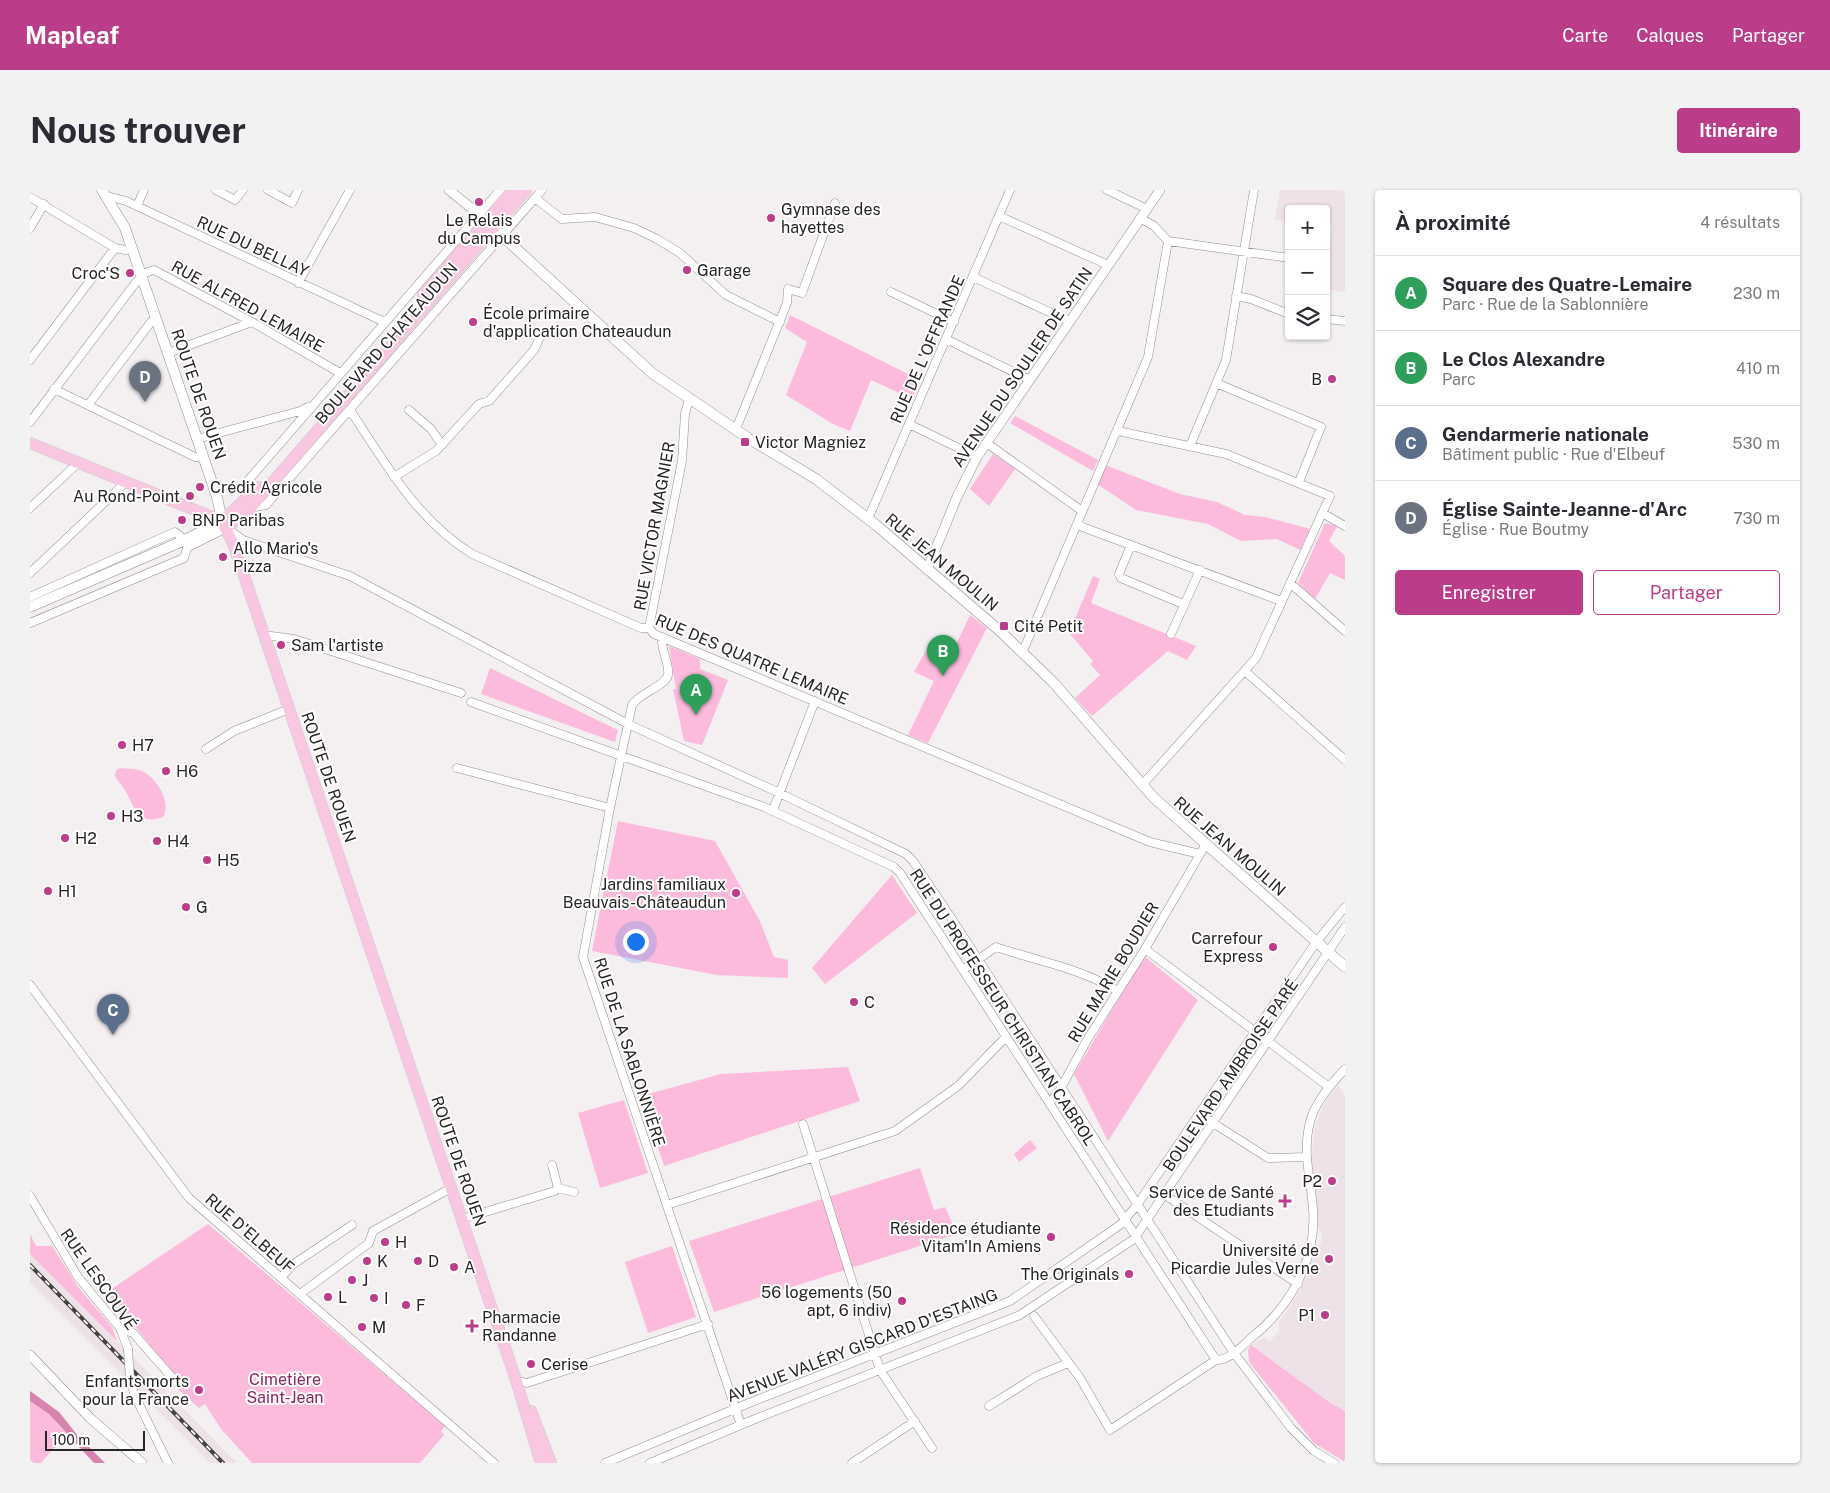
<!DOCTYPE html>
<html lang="fr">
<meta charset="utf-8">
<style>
:root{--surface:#fff;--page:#f2f2f3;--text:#2b2b33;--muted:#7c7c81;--line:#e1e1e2;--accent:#bb3c89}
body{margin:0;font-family:"Public Sans",sans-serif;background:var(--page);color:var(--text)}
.controls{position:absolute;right:15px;top:15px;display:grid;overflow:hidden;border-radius:5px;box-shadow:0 1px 4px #0004}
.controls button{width:45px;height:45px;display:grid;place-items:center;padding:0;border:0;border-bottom:1px solid var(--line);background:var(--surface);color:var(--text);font:25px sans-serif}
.scale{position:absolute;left:15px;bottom:12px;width:100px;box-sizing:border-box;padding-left:5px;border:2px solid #272626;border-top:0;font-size:14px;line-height:18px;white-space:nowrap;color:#272626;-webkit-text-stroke:4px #fffdfe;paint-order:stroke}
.you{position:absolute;left:605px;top:751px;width:18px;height:18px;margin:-12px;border:4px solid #fff;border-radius:50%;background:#1a73e8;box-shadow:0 0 0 8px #1a73e833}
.badge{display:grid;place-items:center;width:32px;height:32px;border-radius:50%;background:var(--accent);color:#fff;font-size:16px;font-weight:700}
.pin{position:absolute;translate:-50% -41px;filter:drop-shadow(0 1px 2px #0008)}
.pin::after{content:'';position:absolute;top:26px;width:18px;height:15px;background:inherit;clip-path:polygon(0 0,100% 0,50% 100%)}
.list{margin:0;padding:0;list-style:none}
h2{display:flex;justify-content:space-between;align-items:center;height:65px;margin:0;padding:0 20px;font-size:21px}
h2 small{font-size:16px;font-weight:400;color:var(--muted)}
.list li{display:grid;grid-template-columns:32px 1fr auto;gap:15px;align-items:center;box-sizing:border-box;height:75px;padding:0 20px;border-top:1px solid var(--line)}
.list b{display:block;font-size:19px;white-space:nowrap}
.list p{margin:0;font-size:16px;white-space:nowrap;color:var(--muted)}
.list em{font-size:16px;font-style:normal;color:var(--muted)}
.actions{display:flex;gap:10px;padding:15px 20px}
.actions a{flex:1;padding:11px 0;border:1px solid var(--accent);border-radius:5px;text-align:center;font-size:18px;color:var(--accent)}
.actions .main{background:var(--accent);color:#fff}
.icon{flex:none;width:28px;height:28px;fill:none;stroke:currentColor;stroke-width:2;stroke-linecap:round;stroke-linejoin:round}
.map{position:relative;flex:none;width:1315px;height:1273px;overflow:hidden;border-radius:5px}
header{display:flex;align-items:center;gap:30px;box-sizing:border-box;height:70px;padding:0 25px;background:var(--accent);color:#fff}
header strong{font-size:24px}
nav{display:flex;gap:28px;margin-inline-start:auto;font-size:18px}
.intro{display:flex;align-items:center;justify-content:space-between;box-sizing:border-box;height:120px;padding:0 30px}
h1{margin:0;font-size:35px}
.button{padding:12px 22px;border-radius:5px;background:var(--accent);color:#fff;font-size:18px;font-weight:700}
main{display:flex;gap:30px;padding:0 30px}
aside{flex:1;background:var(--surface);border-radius:5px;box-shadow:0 1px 4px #0004}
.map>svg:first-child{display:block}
.built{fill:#eee1e7}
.green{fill:#fcbbdc}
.water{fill:#d683af}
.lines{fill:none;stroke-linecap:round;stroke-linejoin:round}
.minor-casing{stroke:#928e90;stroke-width:9}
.tertiary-casing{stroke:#928e90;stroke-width:10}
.secondary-casing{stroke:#928e90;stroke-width:11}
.primary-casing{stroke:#cbcbcb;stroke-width:12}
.minor{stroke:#fff;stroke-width:8}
.tertiary{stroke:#fff;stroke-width:9}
.secondary{stroke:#fff;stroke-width:10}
.primary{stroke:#f9c7e1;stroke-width:11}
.rail-casing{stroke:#434142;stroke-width:4}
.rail{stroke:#fffdfe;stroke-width:2;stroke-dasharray:5.5;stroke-linecap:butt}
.minor-bridge-casing{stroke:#928e90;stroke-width:9;stroke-linecap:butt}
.minor-bridge{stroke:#fff;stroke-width:8}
.poi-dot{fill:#bb3c89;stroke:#fffdfe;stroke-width:2}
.labels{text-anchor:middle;stroke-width:4;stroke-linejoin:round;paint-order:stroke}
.poi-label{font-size:16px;fill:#272626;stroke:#fffdfe;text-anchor:start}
.street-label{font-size:16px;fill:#272626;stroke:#fffdfe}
.park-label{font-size:16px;fill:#892863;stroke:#fffdfe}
</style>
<header>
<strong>Mapleaf</strong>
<nav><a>Carte</a><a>Calques</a><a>Partager</a></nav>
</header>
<div class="intro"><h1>Nous trouver</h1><a class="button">Itinéraire</a></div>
<main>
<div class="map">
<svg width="1315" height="1273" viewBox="0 0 1315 1273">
<rect width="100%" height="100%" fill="#f4eff1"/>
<!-- built -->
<path class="built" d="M 1250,0 L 1315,0 L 1315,102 L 1296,99 L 1296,76 L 1302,36 L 1296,35 L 1296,19 L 1259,19 L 1259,31 L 1245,30 Z
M 1308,895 L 1315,905 L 1315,1221 L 1299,1212 L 1221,1155 L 1234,1148 L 1240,1151 L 1249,1141 L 1249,1132 L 1269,1102 L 1279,1081 L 1286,1057 L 1291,1053 L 1292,1044 L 1289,1040 L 1286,1001 L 1281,971 L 1285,937 L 1294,913 Z
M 0,1064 L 87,1151 L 207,1273 L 180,1273 L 0,1093 Z"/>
<!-- green -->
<path class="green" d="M 760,125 L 890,190 L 882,209 L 841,190 L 820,241 L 803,234 L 756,205 L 777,152 L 755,138 Z
M 985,226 L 1068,270 L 1063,281 L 980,233 Z
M 963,264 L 985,279 L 959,316 L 940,299 Z
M 1075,275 L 1150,304 L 1187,312 L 1215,325 L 1235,327 L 1280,339 L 1270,360 L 1247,349 L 1211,351 L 1178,334 L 1106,320 L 1067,294 Z
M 1295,333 L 1307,336 L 1299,351 L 1315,366 L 1315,390 L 1300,383 L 1285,409 L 1268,393 Z
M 1063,386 L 1070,389 L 1061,413 L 1166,456 L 1157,470 L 1138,461 L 1062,526 L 1045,508 L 1070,485 L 1060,474 L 1063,471 L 1039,443 Z
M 940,425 L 957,438 L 898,553 L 878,545 L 904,491 L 884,482 L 901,452 L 922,463 Z
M 639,456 L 670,469 L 670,479 L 698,490 L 672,555 L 654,551 L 643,499 L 646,499 Z
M 460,478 L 588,540 L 585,552 L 451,504 Z
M 90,578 C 96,579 103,578 109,580 C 126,585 142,612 133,627 C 109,636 105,618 96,602 C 93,596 88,592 85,586 L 86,580 Z
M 588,631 L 685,651 L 730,731 L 744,767 L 758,770 L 758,788 L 687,785 L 562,761 Z
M 862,685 L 887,723 L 795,794 L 782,778 Z
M 1114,766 L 1168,810 L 1078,951 L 1044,884 Z
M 818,877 L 830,911 L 634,976 L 611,906 L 691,884 Z
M 594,910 L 618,983 L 570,998 L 548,923 Z
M 1000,950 L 1007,958 L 989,972 L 984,964 Z
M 890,978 L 904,1020 L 915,1017 L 927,1044 L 684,1122 L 659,1051 Z
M 178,1034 L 415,1236 L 411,1241 L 414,1245 L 390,1273 L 222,1273 L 191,1239 L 175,1214 L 169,1218 L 144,1196 L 149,1191 L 77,1102 Z
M 0,1044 L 6,1056 L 22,1056 L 49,1098 L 82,1137 L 87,1151 L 0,1064 Z
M 642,1056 L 666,1127 L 618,1143 L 595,1072 Z
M 1221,1155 L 1299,1212 L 1315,1221 L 1315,1272 L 1284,1253 L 1219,1172 L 1218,1160 Z
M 0,1211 L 19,1224 L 36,1243 L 11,1273 L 0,1273 Z"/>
<!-- water -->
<path class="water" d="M 0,1201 L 29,1222 L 48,1246 L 75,1273 L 64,1273 L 19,1224 L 0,1211 Z"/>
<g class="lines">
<!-- minor casing -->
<g class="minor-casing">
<path id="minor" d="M 186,0 L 205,10 L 213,0
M 238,0 L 262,13 L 268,0
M 1077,0 L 1117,19
M 77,6 L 96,11 L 350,130 L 356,131
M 0,7 L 85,58 L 96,60 L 102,58
M 505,8 L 532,29 L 565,27 L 604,38 L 627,49 L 650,63 L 696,105 L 750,132
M 107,16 L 114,0
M 969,26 L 1078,75
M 0,38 L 14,14
M 1138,51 L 1259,68
M 111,84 L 124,80 L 222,132 L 310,183
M 943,87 L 1039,131
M 268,93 L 320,0
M 758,99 L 772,103 L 805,13
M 861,102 L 924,132
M 1206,106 L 1221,109 L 1259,124
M 1296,129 L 1315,131
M 916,149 L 1000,190
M 138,163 L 222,132
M 0,170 L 85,58
M 1186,193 L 1291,237 L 1269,292
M 24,199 L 165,267 L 174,268
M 58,215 L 121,132 L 127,130
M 320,220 C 356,274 386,329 442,364 L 611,438 L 619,438 L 624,444 L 1120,652 L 1170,664
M 379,220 L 401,239 L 412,255
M 0,232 L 107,91 L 113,89
M 879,234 L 947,267
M 706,239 L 757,113 L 758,99
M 1088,241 L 1196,264 L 1300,306 L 1226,468 L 1112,595
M 167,249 L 270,221 L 278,217
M 958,254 L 1052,321
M 1160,256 L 1196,170 L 1224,0
M 364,287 L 406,261 L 449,214 L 459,211 L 504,160 L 509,149
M 218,308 L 215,294 L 470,0
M 0,318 L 48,273
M 220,318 L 236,315 L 512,0
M 1292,323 L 1315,336
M 838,329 L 980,0
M 1047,335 L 1251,411
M 198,339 L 213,350 L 320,386 L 598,534 L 743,600 L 876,664 L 883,671 L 920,726 L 1204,1163 L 1261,1238 L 1284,1261 L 1304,1273
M 1101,355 L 1089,384 L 1091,388 L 1153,414
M 0,383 L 95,293
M 1260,393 L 1315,441
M 0,407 L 145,342 L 155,350
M 0,433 L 154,368 L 158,355
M 619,438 L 652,271 L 655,224 L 659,209
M 1141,444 L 1170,380
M 234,445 L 264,449 L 431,503
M 632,447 C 630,459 640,473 638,485 C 636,496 609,503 602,515 L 580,618 L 553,767 L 711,1235
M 993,461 L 1118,167 L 1138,51 L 1124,36 L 1110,28
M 1216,482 L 1315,570
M 441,512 L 734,617 L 864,677 L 870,683 L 1186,1170
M 176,559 L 204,541 L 259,519
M 427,578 L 580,618
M 743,620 L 785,511
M 1115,759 L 1299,897
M 933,780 L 966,757 C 1007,771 1050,778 1086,800
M 0,795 L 159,1008 L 464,1273
M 1020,913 L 1031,898 L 1057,850 L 1115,759 L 1176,654
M 1169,924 L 1238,968 L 1276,967
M 773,934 L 850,1180 L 902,1258
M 528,998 L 544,1002
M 1135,1005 L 1268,1094
M 0,1006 L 48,1087 L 90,1138 L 98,1159
M 637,1015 L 865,941 L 928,896 L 976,847
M 432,1029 L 525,1001 L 528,998 L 522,975
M 251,1088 L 262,1075 L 322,1035
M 270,1104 L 339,1053 L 343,1041 L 421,998
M 1004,1126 L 1050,1188 L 1080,1240 L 1186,1170 C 1200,1170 1211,1157 1221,1148 C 1259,1118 1287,1071 1283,1019 C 1281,990 1272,962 1280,932 C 1285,912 1301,894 1315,879
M 90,1138 L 103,1143 L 147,1193
M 100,1189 L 105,1206 L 138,1273
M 486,1190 L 497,1193 L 678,1134
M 959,1216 L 1007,1186 L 1038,1173
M 575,1273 L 719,1213 L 980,1111 L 1090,1035 L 1107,1015 L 1287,751 L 1315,717
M 620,1273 L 725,1229 L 990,1125 L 1104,1049 L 1315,737
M 822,1273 L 885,1231"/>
</g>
<!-- tertiary casing -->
<g class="tertiary-casing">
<path id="tertiary" d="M 419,0 L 456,30
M 897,380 L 927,307 L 947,267 L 1130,0
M 0,1165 L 60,1228 L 112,1273"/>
</g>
<!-- secondary casing -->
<g class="secondary-casing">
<path id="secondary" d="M 458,33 L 622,183 L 718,248 L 786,289 L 846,335 L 970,441 L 1023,492 L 1124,608 L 1315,777
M 160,355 L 196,337
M 0,417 L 155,350 L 192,331 L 187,307 L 95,38 L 72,0"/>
</g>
<!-- primary casing -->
<g class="primary-casing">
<path id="primary" d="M 393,105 L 483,0
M 0,253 L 192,331
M 192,331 L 204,356 L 486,1190 L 511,1273
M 192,331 L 228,297
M 196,337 L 216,323 L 496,0
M 501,1221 L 521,1273"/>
</g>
<!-- minor -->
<use href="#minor" class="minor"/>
<!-- tertiary -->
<use href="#tertiary" class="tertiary"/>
<!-- secondary -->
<use href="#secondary" class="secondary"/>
<!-- primary -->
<use href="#primary" class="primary"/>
<!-- rail casing -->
<g class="rail-casing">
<path id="rail" d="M 0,1075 L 193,1273"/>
</g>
<!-- rail -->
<use href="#rail" class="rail"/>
<!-- minor-bridge casing -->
<g class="minor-bridge-casing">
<path id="minor-bridge" d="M 98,1159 L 100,1189"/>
</g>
<!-- minor-bridge -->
<use href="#minor-bridge" class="minor-bridge"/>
</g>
<!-- markers -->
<g class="poi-dot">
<circle cx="449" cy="12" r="5"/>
<circle cx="741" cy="28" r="5"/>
<circle cx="657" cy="80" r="5"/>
<circle cx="100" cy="83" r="5"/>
<circle cx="443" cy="132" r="5"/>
<circle cx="1302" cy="189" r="5"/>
<rect x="710" y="247" width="10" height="10" rx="2.5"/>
<circle cx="170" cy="297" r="5"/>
<circle cx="160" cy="306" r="5"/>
<circle cx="152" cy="330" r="5"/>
<circle cx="193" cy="367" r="5"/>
<rect x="969" y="431" width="10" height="10" rx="2.5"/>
<circle cx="251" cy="455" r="5"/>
<circle cx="92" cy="555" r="5"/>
<circle cx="136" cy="581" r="5"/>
<circle cx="81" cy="626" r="5"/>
<circle cx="35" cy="648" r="5"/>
<circle cx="127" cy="651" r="5"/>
<circle cx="177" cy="670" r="5"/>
<circle cx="18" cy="701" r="5"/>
<circle cx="706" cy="703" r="5"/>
<circle cx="156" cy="717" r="5"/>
<circle cx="1243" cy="757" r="5"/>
<circle cx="824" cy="812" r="5"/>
<circle cx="1302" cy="991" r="5"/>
<path d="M1252.5 1003.5h5v5h5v5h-5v5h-5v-5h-5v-5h5z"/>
<circle cx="1021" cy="1047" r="5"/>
<circle cx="355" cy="1052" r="5"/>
<circle cx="1299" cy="1069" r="5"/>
<circle cx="337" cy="1071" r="5"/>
<circle cx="388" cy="1071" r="5"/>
<circle cx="424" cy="1077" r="5"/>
<circle cx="1099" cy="1084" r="5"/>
<circle cx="322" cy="1090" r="5"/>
<circle cx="298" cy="1107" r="5"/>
<circle cx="344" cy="1108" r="5"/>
<circle cx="872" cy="1111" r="5"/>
<circle cx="376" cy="1115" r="5"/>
<circle cx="1295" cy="1125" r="5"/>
<path d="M439.5 1128.5h5v5h5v5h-5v5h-5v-5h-5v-5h5z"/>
<circle cx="332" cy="1137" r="5"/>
<circle cx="501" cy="1174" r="5"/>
<circle cx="169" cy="1200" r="5"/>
</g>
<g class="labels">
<!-- poi labels -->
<g class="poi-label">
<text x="751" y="25">Gymnase des<tspan x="751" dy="18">hayettes</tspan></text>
<text x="449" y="36" text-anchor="middle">Le Relais<tspan x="449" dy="18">du Campus</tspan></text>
<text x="667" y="86">Garage</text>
<text x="90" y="89" text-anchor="end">Croc'S</text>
<text x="453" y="129">École primaire<tspan x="453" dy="18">d'application Chateaudun</tspan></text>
<text x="1292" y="195" text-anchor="end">B</text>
<text x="725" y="258">Victor Magniez</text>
<text x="180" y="303">Crédit Agricole</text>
<text x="150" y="312" text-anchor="end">Au Rond-Point</text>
<text x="162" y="336">BNP Paribas</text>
<text x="203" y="364">Allo Mario's<tspan x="203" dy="18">Pizza</tspan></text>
<text x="984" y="442">Cité Petit</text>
<text x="261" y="461">Sam l'artiste</text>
<text x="102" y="561">H7</text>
<text x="146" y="587">H6</text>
<text x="91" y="632">H3</text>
<text x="45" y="654">H2</text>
<text x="137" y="657">H4</text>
<text x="187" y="676">H5</text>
<text x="696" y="700" text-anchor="end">Jardins familiaux<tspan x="696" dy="18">Beauvais-Châteaudun</tspan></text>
<text x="28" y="707">H1</text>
<text x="166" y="723">G</text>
<text x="1233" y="754" text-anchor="end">Carrefour<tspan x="1233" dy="18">Express</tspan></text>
<text x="834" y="818">C</text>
<text x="1292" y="997" text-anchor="end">P2</text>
<text x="1244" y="1008" text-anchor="end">Service de Santé<tspan x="1244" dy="18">des Etudiants</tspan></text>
<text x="1011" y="1044" text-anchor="end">Résidence étudiante<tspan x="1011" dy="18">Vitam'In Amiens</tspan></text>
<text x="365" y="1058">H</text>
<text x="1289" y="1066" text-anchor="end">Université de<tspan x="1289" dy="18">Picardie Jules Verne</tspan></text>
<text x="347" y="1077">K</text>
<text x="398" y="1077">D</text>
<text x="434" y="1083">A</text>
<text x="1089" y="1090" text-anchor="end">The Originals</text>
<text x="332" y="1096">J</text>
<text x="862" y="1108" text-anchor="end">56 logements (50<tspan x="862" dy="18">apt, 6 indiv)</tspan></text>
<text x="308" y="1113">L</text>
<text x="354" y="1114">I</text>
<text x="386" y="1121">F</text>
<text x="1285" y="1131" text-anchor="end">P1</text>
<text x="452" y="1133">Pharmacie<tspan x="452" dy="18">Randanne</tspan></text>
<text x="342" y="1143">M</text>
<text x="511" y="1180">Cerise</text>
<text x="159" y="1197" text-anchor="end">Enfants morts<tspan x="159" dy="18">pour la France</tspan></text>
</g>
<!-- street labels -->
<g class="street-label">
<text transform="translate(223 56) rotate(25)" y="6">RUE DU BELLAY</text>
<text transform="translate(218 116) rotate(29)" y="6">RUE ALFRED LEMAIRE</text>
<text transform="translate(356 153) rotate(-49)" y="6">BOULEVARD CHATEAUDUN</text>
<text transform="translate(897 159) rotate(-66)" y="6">RUE DE L'OFFRANDE</text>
<text transform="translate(992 177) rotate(-56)" y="6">AVENUE DU SOULIER DE SATIN</text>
<text transform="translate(169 204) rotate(71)" y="6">ROUTE DE ROUEN</text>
<text transform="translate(624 336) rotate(-80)" y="6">RUE VICTOR MAGNIER</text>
<text transform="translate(912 372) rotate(40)" y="6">RUE JEAN MOULIN</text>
<text transform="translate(722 469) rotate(23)" y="6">RUE DES QUATRE LEMAIRE</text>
<text transform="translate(299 587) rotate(71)" y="6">ROUTE DE ROUEN</text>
<text transform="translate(1200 656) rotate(41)" y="6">RUE JEAN MOULIN</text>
<text transform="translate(1083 782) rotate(-59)" y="6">RUE MARIE BOUDIER</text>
<text transform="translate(973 817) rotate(57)" y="6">RUE DU PROFESSEUR CHRISTIAN CABROL</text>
<text transform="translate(600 862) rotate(72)" y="6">RUE DE LA SABLONNIÈRE</text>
<text transform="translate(1200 885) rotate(-56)" y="6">BOULEVARD AMBROISE PARÉ</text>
<text transform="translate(429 971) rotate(71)" y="6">ROUTE DE ROUEN</text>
<text transform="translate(220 1043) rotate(41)" y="6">RUE D'ELBEUF</text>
<text transform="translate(69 1089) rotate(55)" y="6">RUE LESCOUVÉ</text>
<text transform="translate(832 1155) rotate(-21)" y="6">AVENUE VALÉRY GISCARD D'ESTAING</text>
</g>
<!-- park labels -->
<g class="park-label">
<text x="255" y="1195">Cimetière<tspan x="255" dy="18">Saint-Jean</tspan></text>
</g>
</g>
</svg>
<div class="controls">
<button>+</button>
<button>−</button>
<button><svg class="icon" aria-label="layers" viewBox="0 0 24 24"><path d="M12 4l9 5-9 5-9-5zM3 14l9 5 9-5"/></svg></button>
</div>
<div class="scale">100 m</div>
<div class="you"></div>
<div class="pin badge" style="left:666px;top:525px;background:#2e9e5b">A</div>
<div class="pin badge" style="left:913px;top:486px;background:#2e9e5b">B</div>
<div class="pin badge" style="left:83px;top:845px;background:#5c6f8a">C</div>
<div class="pin badge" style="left:115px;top:212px;background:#6b7280">D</div>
</div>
<aside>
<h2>À proximité<small>4 résultats</small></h2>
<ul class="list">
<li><span class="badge" style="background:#2e9e5b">A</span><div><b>Square des Quatre-Lemaire</b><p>Parc · Rue de la Sablonnière</p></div><em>230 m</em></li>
<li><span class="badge" style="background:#2e9e5b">B</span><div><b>Le Clos Alexandre</b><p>Parc</p></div><em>410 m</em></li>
<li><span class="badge" style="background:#5c6f8a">C</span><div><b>Gendarmerie nationale</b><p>Bâtiment public · Rue d'Elbeuf</p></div><em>530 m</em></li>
<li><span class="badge" style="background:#6b7280">D</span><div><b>Église Sainte-Jeanne-d'Arc</b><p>Église · Rue Boutmy</p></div><em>730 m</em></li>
</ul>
<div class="actions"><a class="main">Enregistrer</a><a>Partager</a></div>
</aside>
</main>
